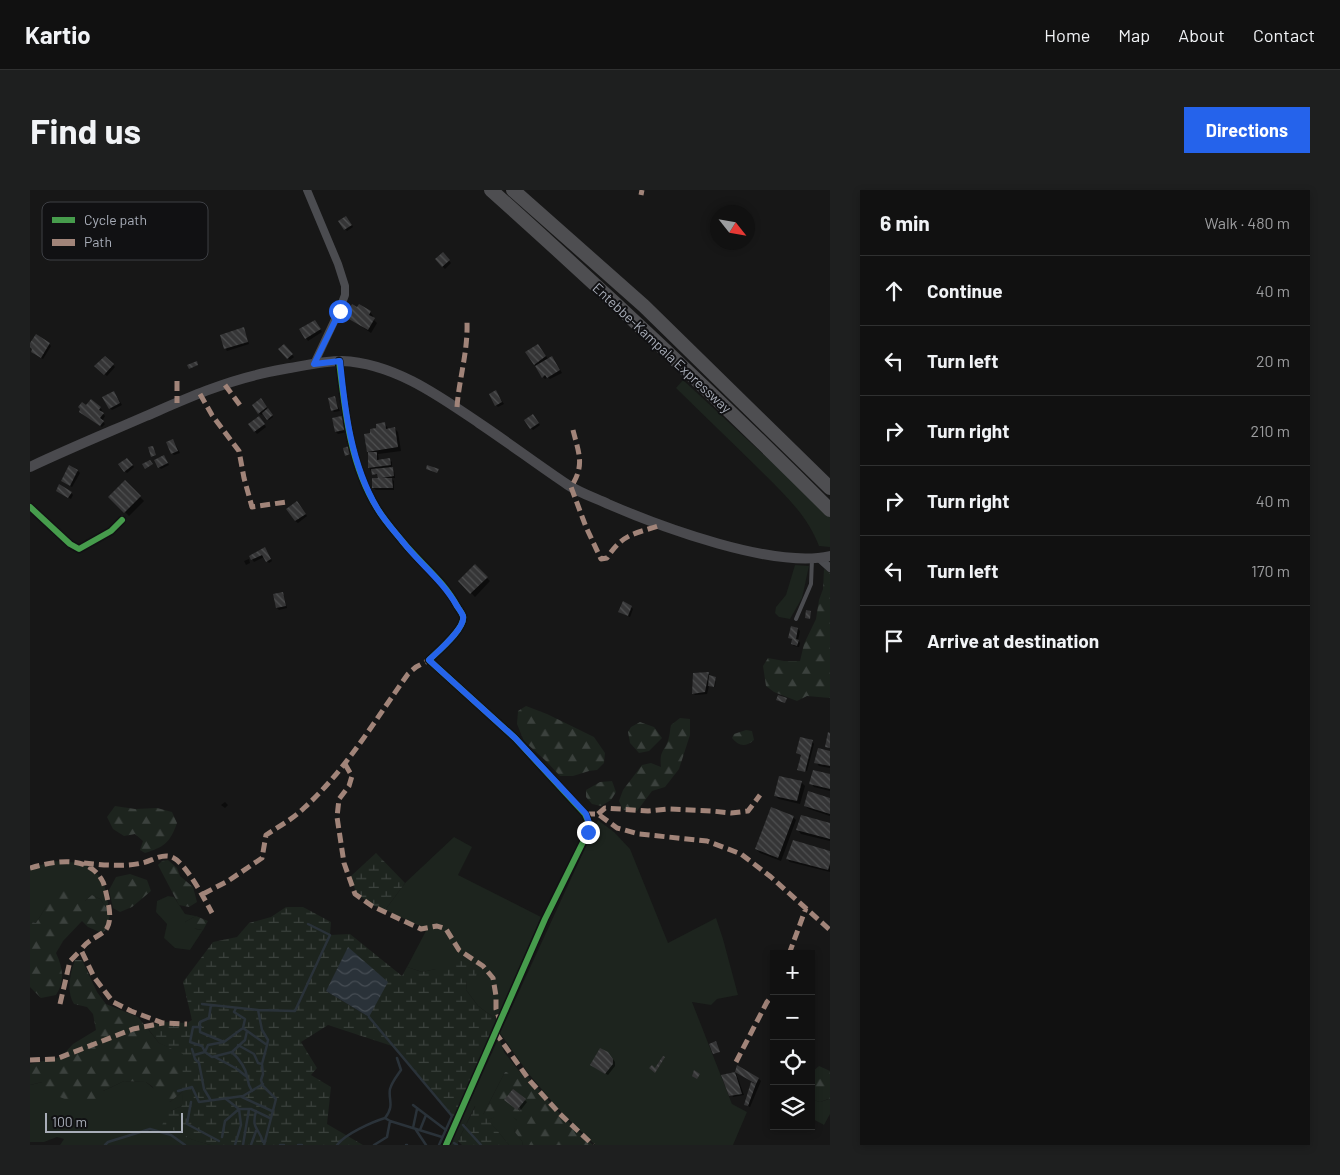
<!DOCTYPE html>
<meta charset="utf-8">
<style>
:root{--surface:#111;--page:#1e1f1f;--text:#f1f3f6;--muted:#9c9d9f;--line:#303131;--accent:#2563eb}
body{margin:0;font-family:Barlow,sans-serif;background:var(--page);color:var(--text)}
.controls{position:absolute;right:15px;bottom:15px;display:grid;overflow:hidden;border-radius:0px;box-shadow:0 2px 8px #0003}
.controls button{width:45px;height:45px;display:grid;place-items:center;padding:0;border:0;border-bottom:1px solid var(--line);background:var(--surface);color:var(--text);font:25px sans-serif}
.compass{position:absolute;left:680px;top:15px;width:45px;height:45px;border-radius:50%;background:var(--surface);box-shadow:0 2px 8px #0003;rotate:121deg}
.scale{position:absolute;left:15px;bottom:12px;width:138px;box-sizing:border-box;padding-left:5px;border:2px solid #a8adb8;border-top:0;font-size:14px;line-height:18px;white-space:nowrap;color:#a8adb8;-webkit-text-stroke:4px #111113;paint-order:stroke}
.stop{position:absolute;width:15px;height:15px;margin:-11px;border:4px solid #2563eb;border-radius:50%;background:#fff}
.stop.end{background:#2563eb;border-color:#fff;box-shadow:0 1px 5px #0008}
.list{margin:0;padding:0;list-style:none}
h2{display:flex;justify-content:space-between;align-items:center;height:65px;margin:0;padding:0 20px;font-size:21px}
h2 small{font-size:16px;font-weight:400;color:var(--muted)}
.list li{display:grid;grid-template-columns:32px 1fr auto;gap:15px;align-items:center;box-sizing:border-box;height:70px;padding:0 20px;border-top:1px solid var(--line)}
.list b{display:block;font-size:19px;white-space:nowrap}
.list em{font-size:16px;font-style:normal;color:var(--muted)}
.icon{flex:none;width:28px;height:28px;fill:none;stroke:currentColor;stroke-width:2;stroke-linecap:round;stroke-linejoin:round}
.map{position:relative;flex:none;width:800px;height:955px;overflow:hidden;border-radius:0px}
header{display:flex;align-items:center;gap:30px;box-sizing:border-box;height:70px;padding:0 25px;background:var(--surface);border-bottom:1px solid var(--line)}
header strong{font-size:24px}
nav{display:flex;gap:28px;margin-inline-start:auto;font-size:18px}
.intro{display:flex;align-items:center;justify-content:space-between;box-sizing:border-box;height:120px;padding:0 30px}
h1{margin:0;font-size:35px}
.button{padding:12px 22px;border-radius:0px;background:var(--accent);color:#fff;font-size:18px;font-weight:700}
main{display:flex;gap:30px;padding:0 30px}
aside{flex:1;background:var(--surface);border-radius:0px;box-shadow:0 2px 8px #0003}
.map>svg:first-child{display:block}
.green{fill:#1d241e}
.forest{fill:url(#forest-firs)}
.wetland{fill:url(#wetland-marsh);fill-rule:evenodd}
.water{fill:url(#water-waves)}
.shadow{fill:#0007}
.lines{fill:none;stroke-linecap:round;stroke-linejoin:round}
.stream{stroke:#2a3239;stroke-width:2.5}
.building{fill:url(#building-back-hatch)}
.service{stroke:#4b4c50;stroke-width:4}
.minor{stroke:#4b4c50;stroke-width:8}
.secondary{stroke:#4a4a4e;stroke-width:10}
.motorway{stroke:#4e4e51;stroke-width:14}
.quiet{stroke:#a18479;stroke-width:5;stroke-dasharray:10 5;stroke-linecap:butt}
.cycleway-casing{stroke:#111113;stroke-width:9}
.cycleway{stroke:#469c4c;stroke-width:6}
.route{stroke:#2563eb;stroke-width:6}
.labels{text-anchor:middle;stroke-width:4;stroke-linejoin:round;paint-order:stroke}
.street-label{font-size:14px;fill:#a8adb8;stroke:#111113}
.key{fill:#111113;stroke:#3e4045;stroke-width:1}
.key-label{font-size:14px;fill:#a8adb8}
</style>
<header>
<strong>Kartio</strong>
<nav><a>Home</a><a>Map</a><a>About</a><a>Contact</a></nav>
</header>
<div class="intro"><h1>Find us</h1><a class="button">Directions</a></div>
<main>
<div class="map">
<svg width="800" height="955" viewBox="0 0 800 955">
<defs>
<pattern id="forest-firs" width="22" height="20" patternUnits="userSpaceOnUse" patternTransform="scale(1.25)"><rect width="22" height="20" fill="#1d241e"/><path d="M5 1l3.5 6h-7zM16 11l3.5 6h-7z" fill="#3b413d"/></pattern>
<pattern id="wetland-marsh" width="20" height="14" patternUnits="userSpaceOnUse" patternTransform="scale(1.25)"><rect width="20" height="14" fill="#1d241e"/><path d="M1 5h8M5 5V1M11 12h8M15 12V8" fill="none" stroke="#3b413d"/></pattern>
<pattern id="water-waves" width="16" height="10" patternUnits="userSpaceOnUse" patternTransform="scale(1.25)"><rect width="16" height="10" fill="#2a3239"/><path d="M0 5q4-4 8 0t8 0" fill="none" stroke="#464d54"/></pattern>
<pattern id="building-back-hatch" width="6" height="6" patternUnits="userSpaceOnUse" patternTransform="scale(1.25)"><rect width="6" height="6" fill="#353536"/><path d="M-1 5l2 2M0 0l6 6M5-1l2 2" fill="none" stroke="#4f5051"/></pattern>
</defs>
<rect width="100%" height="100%" fill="#171717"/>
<!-- green -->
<path class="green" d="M 653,190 L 800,326 L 800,357 L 789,356 C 777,324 752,302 728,278 C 701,251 673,225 646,198 Z
M 765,375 L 779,376 L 772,408 L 760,429 L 749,427 L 745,423 L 746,417 L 756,405 Z
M 568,630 L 584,642 L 600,659 L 638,753 L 686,728 L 693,749 L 708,805 L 687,809 L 681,815 L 662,812 L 702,914 L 717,922 L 703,955 L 565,955 L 531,922 L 498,883 L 470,843 Z
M 424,647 L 442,657 L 428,685 L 511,727 L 467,830 L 448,816 L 436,800 L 437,790 L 406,779 L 392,782 L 377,777 L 398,737 L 392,737 L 355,720 L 375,693 Z
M 24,671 L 54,673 L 68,685 L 74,693 L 80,723 L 70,709 L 62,705 L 55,711 L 16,717 L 6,733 L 0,732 L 0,678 Z
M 138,706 L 144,707 L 155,724 L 166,726 L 155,732 L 166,739 L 173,740 L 160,760 L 145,758 L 134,748 L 137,734 L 126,722 L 127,711 Z
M 469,847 L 474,862 L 490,882 L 475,882 L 453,925 L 445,916 L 428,951 L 428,955 L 420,955 Z
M 94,891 L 116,892 L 140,912 L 153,901 L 152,916 L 141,921 L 143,938 C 154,948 167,951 181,955 L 30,955 L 34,949 L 27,947 L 14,952 L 0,952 L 0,895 L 12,892 L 73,901 Z
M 781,909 L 790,912 L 799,909 L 800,910 L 800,924 L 794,935 L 781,928 Z
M 470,924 L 481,925 L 488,931 L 484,941 L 492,951 L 493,955 L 479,955 L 458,930 Z"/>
<!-- forest -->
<path class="forest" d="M 794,379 L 800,383 L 800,508 L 777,506 L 767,511 L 744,502 L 736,496 L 733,476 L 738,468 L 754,471 L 770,471 L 774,454 L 786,429 L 789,410 L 793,399 Z
M 496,516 L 517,524 L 564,547 L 575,563 L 574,573 L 567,580 L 559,581 L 543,586 L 530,586 L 516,571 L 494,551 L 487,534 L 488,521 Z
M 650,528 L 660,529 L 660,545 L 649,579 L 635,597 L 622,601 L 607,621 L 593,620 L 589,611 L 593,600 L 612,575 L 621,573 L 631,577 C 629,559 636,561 639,547 C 640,543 640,539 641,535 Z
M 610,532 L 624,537 L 632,548 L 619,561 L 609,563 L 600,553 L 598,542 L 601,537 Z
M 716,540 L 722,541 L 724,550 C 716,557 709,557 702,548 L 704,544 Z
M 582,591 L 586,602 L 581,610 L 571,616 L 562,614 L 556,607 L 556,600 L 570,592 Z
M 85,616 L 105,619 L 127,618 L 142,622 L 147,633 C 140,653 134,657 115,663 L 110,660 L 113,651 L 105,644 L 94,646 L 83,639 L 77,627 Z
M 138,670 L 147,678 L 150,686 L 163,697 L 167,712 L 159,717 L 149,715 L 128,675 L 132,671 Z
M 100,684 L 117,690 L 121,701 L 102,717 L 90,722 L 83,718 L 79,700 L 86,687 Z
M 35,697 L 48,700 L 55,711 L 62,705 L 70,709 L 80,723 L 78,738 L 72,743 L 58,737 L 52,731 L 33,751 L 26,763 C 33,778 35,791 26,805 L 11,808 L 0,797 L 0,732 L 6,733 L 16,717 Z
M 166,726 L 178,731 L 173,740 L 157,737 L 155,732 Z
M 45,770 L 52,770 L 67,802 L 76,814 L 108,827 L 129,853 L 153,863 L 153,901 L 140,912 L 125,908 L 123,897 L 116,892 L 94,891 L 73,901 L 62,916 L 45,913 L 17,902 L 12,892 L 0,895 L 0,874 L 31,867 L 43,854 L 66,840 L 63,824 L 57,817 L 44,814 C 36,801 40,784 45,770 Z
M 789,876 L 800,881 L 800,910 L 798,909 L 790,912 L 781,909 L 781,883 Z
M 475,882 L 494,882 L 530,924 L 563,955 L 493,955 L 492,951 L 484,941 L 487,930 C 476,922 470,925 458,930 L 453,925 Z"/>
<!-- wetland -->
<path class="wetland" d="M 346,663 L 375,693 L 355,720 L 342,715 L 326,703 L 321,686 Z
M 256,717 L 273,717 L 301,732 L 300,745 L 320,744 L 372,786 L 377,777 L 392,782 L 406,779 L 435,769 L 447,780 L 446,787 L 437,790 L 436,800 L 448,816 L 467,830 L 424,927 L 362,856 L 298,835 L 271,852 L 287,878 L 281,885 L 301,897 L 297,934 L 333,955 L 181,955 C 175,953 168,952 161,949 C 150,945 144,938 132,937 C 135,923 140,921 152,916 L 153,864 L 129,853 L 116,836 L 133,832 L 157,833 L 162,830 L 153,792 L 183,752 L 207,747 L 219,733 L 241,727 ZM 318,758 L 319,758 L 339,827 L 296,801 Z
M 446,915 L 479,955 L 432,955 L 428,951 Z"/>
<!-- water -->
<path class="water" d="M 318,757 L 358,792 L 339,827 L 296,801 Z"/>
<!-- shadow -->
<path class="shadow" d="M 318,29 L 323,37 L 317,41 L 315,39 Z
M 413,64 L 421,73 L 415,79 L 406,70 Z
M 340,122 L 343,126 L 342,128 L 347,133 L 341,143 L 319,128 L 320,125 Z
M 287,133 L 292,142 L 278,151 L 271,140 Z
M 213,139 L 219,154 L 197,161 L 195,158 Z
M 19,154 L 21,156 L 13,169 L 4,164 L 4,159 L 0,156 Z
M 254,156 L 264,167 L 260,170 L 250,159 Z
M 510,157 L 518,169 L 522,167 L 524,169 L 532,183 L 520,189 L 518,187 L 515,189 L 513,187 L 504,174 Z
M 75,167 L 85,177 L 77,186 L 66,176 Z
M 84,202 L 92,215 L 82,220 L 80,218 Z
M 466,202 L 474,214 L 468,217 L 466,215 Z
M 304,208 L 310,221 L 304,222 L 302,220 Z
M 233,212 L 243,227 L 239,230 L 234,223 L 231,225 L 229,223 Z
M 57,217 L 70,218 L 72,220 L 71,222 L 75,226 L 72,231 L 75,234 L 72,237 L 52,224 Z
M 318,228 L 321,241 L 308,244 L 306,242 Z
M 505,228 L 510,235 L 503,240 L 501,238 Z
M 231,230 L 236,237 L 227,244 L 220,235 Z
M 355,234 L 359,240 L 365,239 L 368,242 L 371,261 L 348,264 L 349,271 L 359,269 L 362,272 L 362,276 L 361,276 L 364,280 L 365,288 L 361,288 L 364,291 L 364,300 L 346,300 L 343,298 L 349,289 L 348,284 L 343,285 L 339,277 L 338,262 L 342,244 Z
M 143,250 L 150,263 L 144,265 L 142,263 Z
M 134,266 L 139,275 L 131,279 L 129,277 Z
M 99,271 L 104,277 L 97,283 L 95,281 Z
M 48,281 L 50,283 L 42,297 L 32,291 Z
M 95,292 L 114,311 L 99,326 L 80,307 Z
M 29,302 L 41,303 L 43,305 L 41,309 Z
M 269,315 L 277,326 L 268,333 L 265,331 Z
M 237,361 L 242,371 L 239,373 L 234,367 L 224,372 L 220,366 Z
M 219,369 L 220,373 L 216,375 L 214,371 Z
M 445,376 L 460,391 L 445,407 L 430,391 Z
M 252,403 L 254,406 L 257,418 L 249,420 L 247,418 L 245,405 Z
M 601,417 L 603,419 L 600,427 L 592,423 Z
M 768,439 L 770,441 L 768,450 L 770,453 L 769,457 L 764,456 L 762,454 L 763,450 L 760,448 Z
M 679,483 L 680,487 L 686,488 L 685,497 L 679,496 L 677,504 L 665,505 L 663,503 Z
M 782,551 L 784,554 L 777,581 L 769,579 L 772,566 L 767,563 Z
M 800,562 L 800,578 L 789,576 L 786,572 Z
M 800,585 L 800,601 L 784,597 L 781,593 Z
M 771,592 L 775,596 L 770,614 L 749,609 L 745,606 Z
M 800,609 L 800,626 L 779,619 L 775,616 Z
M 195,612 L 198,615 L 195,618 L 191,615 Z
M 763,627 L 766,630 L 751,671 L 730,663 L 726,659 Z
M 800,634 L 800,651 L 771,644 L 768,640 Z
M 800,663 L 800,682 L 760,672 L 757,669 Z
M 580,865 L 585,872 L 585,876 L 578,885 L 564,877 Z
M 706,883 L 714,905 L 703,907 L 693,886 Z
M 729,889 L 731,891 L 720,917 L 715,914 L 723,892 Z
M 483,900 L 497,912 L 490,921 L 478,912 Z"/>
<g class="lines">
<!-- stream -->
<path class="stream" d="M 172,814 L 228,820 L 265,821 L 300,745 L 278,734
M 181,815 L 179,828 L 170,832 L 170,842 L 194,852
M 206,818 L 204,822 L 215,829 L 213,838 L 237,855 L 232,874
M 228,820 L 232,840 L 238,850 L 237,855
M 339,827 L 422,926 L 409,955
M 171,837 L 163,837 L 160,852 L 172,856 L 175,862
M 217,841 L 215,850 L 202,862 C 209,869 215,876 217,886 C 218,892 218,895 222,901
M 208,855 L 224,864 L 228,873 L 232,874 L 233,884 L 231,890 L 233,896 L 246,909 L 234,955
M 162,859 L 165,869 L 169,873 L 174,899 L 180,909
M 175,862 L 178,855 L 194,852 L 213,838
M 164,865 L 175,862 L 182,867 L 202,862
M 185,867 L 207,879 L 217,887
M 148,901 L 162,897 L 169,912 L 213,906 L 233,894
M 212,907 L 242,921
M 196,909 L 209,919 L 221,919 L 240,928
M 161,912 L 157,934 L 189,951
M 383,915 L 416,940
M 226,921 C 221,940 229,937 233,952
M 355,928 C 365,915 358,910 360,899 C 362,892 367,886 371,880 L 367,868
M 360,931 L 412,947
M 433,935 L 451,955
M 383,938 L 387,919
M 386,940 L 396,955
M 390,940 L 396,925
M 192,947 L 195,931 L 209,919 L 211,935 L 205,955
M 424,953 L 427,955
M 75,955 L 78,952 L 120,939 L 141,945 L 155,955
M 213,955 L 219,919
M 221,955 L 226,941
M 250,955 L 254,955
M 268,955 L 272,955
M 307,955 C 315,944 342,932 355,928 L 360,931 L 357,947 L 344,955
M 376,955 L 377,955"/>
</g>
<!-- building -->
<path class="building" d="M 316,26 L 322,35 L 314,40 L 308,31 Z
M 413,62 L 420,70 L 412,77 L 405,69 Z
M 322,114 L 327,117 L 329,114 L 341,121 L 339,125 L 345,128 L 338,140 L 317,128 L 319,126 L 317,123 Z
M 285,130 L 291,139 L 275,149 L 269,139 Z
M 214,137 L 218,152 L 194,159 L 190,145 Z
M 6,144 L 20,153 L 11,168 L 1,162 L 2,159 L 0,157 L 0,153 Z
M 254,154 L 263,164 L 257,169 L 248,159 Z
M 508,154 L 516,166 L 504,175 L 495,162 Z
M 75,166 L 84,174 L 74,185 L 64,176 Z
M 522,166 L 530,180 L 517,188 L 515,185 L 512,188 L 505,176 Z
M 167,171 L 168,175 L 159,179 L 157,175 Z
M 466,200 L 472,212 L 465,216 L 459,204 Z
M 84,201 L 90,213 L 79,219 L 72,207 Z
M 305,206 L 308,219 L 301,221 L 298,208 Z
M 231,208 L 237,217 L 228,224 L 222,215 Z
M 61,209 L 71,217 L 69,220 L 74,223 L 70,228 L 74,231 L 70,236 L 49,222 L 50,219 L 48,217 L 52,212 L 56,215 Z
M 238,218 L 243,225 L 237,230 L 232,223 Z
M 503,224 L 509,233 L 500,239 L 494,230 Z
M 316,225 L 319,239 L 305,242 L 302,228 Z
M 229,226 L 235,234 L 224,242 L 218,234 Z
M 355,232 L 356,239 L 365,237 L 368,257 L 337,262 L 334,244 L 340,243 L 340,239 L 346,238 L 346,234 Z
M 143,249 L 148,261 L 141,264 L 136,252 Z
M 325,254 L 328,261 L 315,266 L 313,258 Z
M 123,256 L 126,265 L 121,267 L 118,257 Z
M 338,262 L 347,262 L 347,270 L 360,268 L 361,275 L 338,278 Z
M 134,265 L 138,273 L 128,278 L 124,270 Z
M 97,268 L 103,275 L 94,282 L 88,274 Z
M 120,270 L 123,274 L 115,279 L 112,274 Z
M 39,275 L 48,280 L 40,296 L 31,291 Z
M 397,275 L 409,279 L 407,283 L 396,279 Z
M 363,277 L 364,286 L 352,288 L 362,288 L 363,298 L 342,298 L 342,288 L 348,288 L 347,284 L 342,285 L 341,279 Z
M 95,290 L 111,306 L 94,323 L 78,307 Z
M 29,294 L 42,302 L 38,308 L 26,301 Z
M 267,311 L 276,324 L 265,331 L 256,319 Z
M 235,357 L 241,369 L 236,372 L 232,365 L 221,370 L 219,366 Z
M 445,374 L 458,387 L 440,404 L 428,391 Z
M 253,402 L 256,416 L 246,418 L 243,404 Z
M 593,411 L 602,416 L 598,426 L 588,422 Z
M 776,420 L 781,421 L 780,429 L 775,428 Z
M 761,436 L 768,438 L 766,449 L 769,450 L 767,456 L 761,454 L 762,449 L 758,448 Z
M 679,482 L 675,502 L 662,504 L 663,483 Z
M 679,485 L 686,487 L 684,497 L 678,496 Z
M 748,505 L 757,508 L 755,513 L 746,510 Z
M 798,542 L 800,543 L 800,558 L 795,557 Z
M 770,547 L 783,550 L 775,582 L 767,580 L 771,565 L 766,563 Z
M 788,558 L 800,561 L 800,576 L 784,573 Z
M 783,580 L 800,584 L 800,599 L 779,594 Z
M 749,586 L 772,591 L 767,611 L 744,606 Z
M 778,601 L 800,608 L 800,624 L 774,616 Z
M 741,617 L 764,626 L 748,668 L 725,659 Z
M 771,625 L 800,633 L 800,649 L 766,640 Z
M 763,650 L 800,661 L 800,674 L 798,680 L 756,669 Z
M 686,851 L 690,862 L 683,864 L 679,854 Z
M 570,858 L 578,862 L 583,869 L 583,874 L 575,884 L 560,875 Z
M 633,866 L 635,867 L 625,883 L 619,878 L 622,875 L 625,878 Z
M 707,875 L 729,888 L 726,894 L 718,916 L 714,915 L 721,892 L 726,894 L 705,882 L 712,904 L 699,906 L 691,885 L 705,882 Z
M 664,880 L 670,884 L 667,889 L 662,886 Z
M 483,899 L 496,909 L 487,920 L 474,910 Z"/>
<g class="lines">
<!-- service -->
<path class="service" d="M 766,429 L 781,394 L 782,369"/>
<!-- minor -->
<path class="minor" d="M 277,0 L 308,74 L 315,96 L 315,105 L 309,121 L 284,174
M 309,171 C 315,221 320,275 347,318 C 354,330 364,341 373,352 C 391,374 414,391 427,416 C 429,419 432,423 433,426 C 436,438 407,462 399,470 L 485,548 L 555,624 L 559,633 L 558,642 L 515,729 L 416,955
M 0,317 L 40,354 L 49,359 L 81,341 L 92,330
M 789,368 L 800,378"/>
<!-- secondary -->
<path class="secondary" d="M 0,277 C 38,259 77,243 116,226 C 151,211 188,194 226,185 C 237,182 249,180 260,178 C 277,175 295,171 312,171 C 363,173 408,205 449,233 C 479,253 508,275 538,295 C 550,303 565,308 578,314 C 631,337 744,379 800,366"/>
<!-- motorway -->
<path class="motorway" d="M 461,0 C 577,104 690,210 800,320
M 483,0 L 614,116 L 800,298"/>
<!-- quiet -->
<path class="quiet" d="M 611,5 L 612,0
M 147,191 L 147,213
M 195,195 L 212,218
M 170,204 L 182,225 L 209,261 L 214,288 L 222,317 L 256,312
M 427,217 C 429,189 438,162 437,132
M 543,240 C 549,264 555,275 541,297 L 556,337 L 571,369 L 577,368 C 593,343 605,344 631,335
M 315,574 L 322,586 L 319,596 L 309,609 L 307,627 L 314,673 L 325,704 L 342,716 L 391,739 L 407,736 L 416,739 L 429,760 L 453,776 L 463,788 L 466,806 L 466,819 L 470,831
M 555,624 L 568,624 L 587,638 L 609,644 L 677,651 L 711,664 L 741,687 L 800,740
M 568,624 L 575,618 L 618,621 L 639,619 L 682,621 L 701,623 L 718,621 L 730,605
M 54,673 C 73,675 94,677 112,673 C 122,671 132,663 142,667 C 156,673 175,710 182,723
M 0,678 C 25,671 59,664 73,692 C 75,697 76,703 77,707 C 79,717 82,729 77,738 C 73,746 58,748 51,760 L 64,787 L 83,812 L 101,821 L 133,833 L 157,834
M 173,704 L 198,691 L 232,668 L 236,645 C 248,637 263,629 274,618 C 316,580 345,530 378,484 L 386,477 L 399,470
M 759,764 L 776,718
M 30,814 L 40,771 L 51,760
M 465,842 L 500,891 L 530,924 L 563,955
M 0,870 L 26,869 L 103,839 L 133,833
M 706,872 L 737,812 L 744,804"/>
<!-- cycleway casing -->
<g class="cycleway-casing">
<path id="cycleway" d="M 309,171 C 315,221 320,275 347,318 C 354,330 364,341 373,352 C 391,374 414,391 427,416 C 429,419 432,423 433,426 C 436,438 407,462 399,470 L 485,548 L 555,624 L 559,633 L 558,642 L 515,729 L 416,955
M 0,317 L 40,354 L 49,359 L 81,341 L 92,330"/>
</g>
<!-- cycleway -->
<use href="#cycleway" class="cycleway"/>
</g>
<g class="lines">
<!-- route -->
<path class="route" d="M 310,121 L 284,174 L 310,171 C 315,221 321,274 347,318 C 354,330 364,341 373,352 C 390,374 413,391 427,416 C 429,419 432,423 433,426 C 436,438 407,462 399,470 L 485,548 L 556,624 L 559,633 L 558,642"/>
</g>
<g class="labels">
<!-- street labels -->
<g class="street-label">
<text transform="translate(632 158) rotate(43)" y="5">Entebbe-Kampala Expressway</text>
</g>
</g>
<!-- legend -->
<rect x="12" y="12" width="166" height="58" rx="8" class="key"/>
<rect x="22" y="27" width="23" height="6" fill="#469c4c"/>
<rect x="22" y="49" width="23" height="7" fill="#a18479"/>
<g class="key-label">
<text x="54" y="35">Cycle path</text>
<text x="54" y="57">Path</text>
</g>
</svg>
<div class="controls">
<button>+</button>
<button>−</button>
<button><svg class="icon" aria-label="locate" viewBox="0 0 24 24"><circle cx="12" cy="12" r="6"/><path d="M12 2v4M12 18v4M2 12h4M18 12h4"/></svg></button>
<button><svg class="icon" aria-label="layers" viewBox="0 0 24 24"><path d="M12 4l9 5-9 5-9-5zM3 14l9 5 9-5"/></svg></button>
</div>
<svg class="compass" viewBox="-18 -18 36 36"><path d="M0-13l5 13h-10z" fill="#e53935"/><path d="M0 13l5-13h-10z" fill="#9c9d9f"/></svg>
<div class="scale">100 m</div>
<div class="stop" style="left:310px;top:121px"></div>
<div class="stop end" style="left:558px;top:642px"></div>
</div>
<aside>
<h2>6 min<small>Walk · 480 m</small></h2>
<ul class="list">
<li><svg class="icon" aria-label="ahead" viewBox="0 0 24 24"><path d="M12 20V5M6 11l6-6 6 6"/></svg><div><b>Continue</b></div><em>40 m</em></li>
<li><svg class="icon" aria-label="left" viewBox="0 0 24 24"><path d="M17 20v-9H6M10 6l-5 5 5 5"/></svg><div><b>Turn left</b></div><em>20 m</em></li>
<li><svg class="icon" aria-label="right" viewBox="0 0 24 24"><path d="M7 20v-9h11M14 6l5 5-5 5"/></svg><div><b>Turn right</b></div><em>210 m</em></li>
<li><svg class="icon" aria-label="right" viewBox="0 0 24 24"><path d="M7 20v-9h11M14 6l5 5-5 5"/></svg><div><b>Turn right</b></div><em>40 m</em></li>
<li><svg class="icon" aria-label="left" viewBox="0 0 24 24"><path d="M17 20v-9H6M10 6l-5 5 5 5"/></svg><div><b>Turn left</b></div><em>170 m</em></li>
<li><svg class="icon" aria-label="arrive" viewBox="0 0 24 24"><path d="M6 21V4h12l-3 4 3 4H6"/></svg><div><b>Arrive at destination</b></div></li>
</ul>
</aside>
</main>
